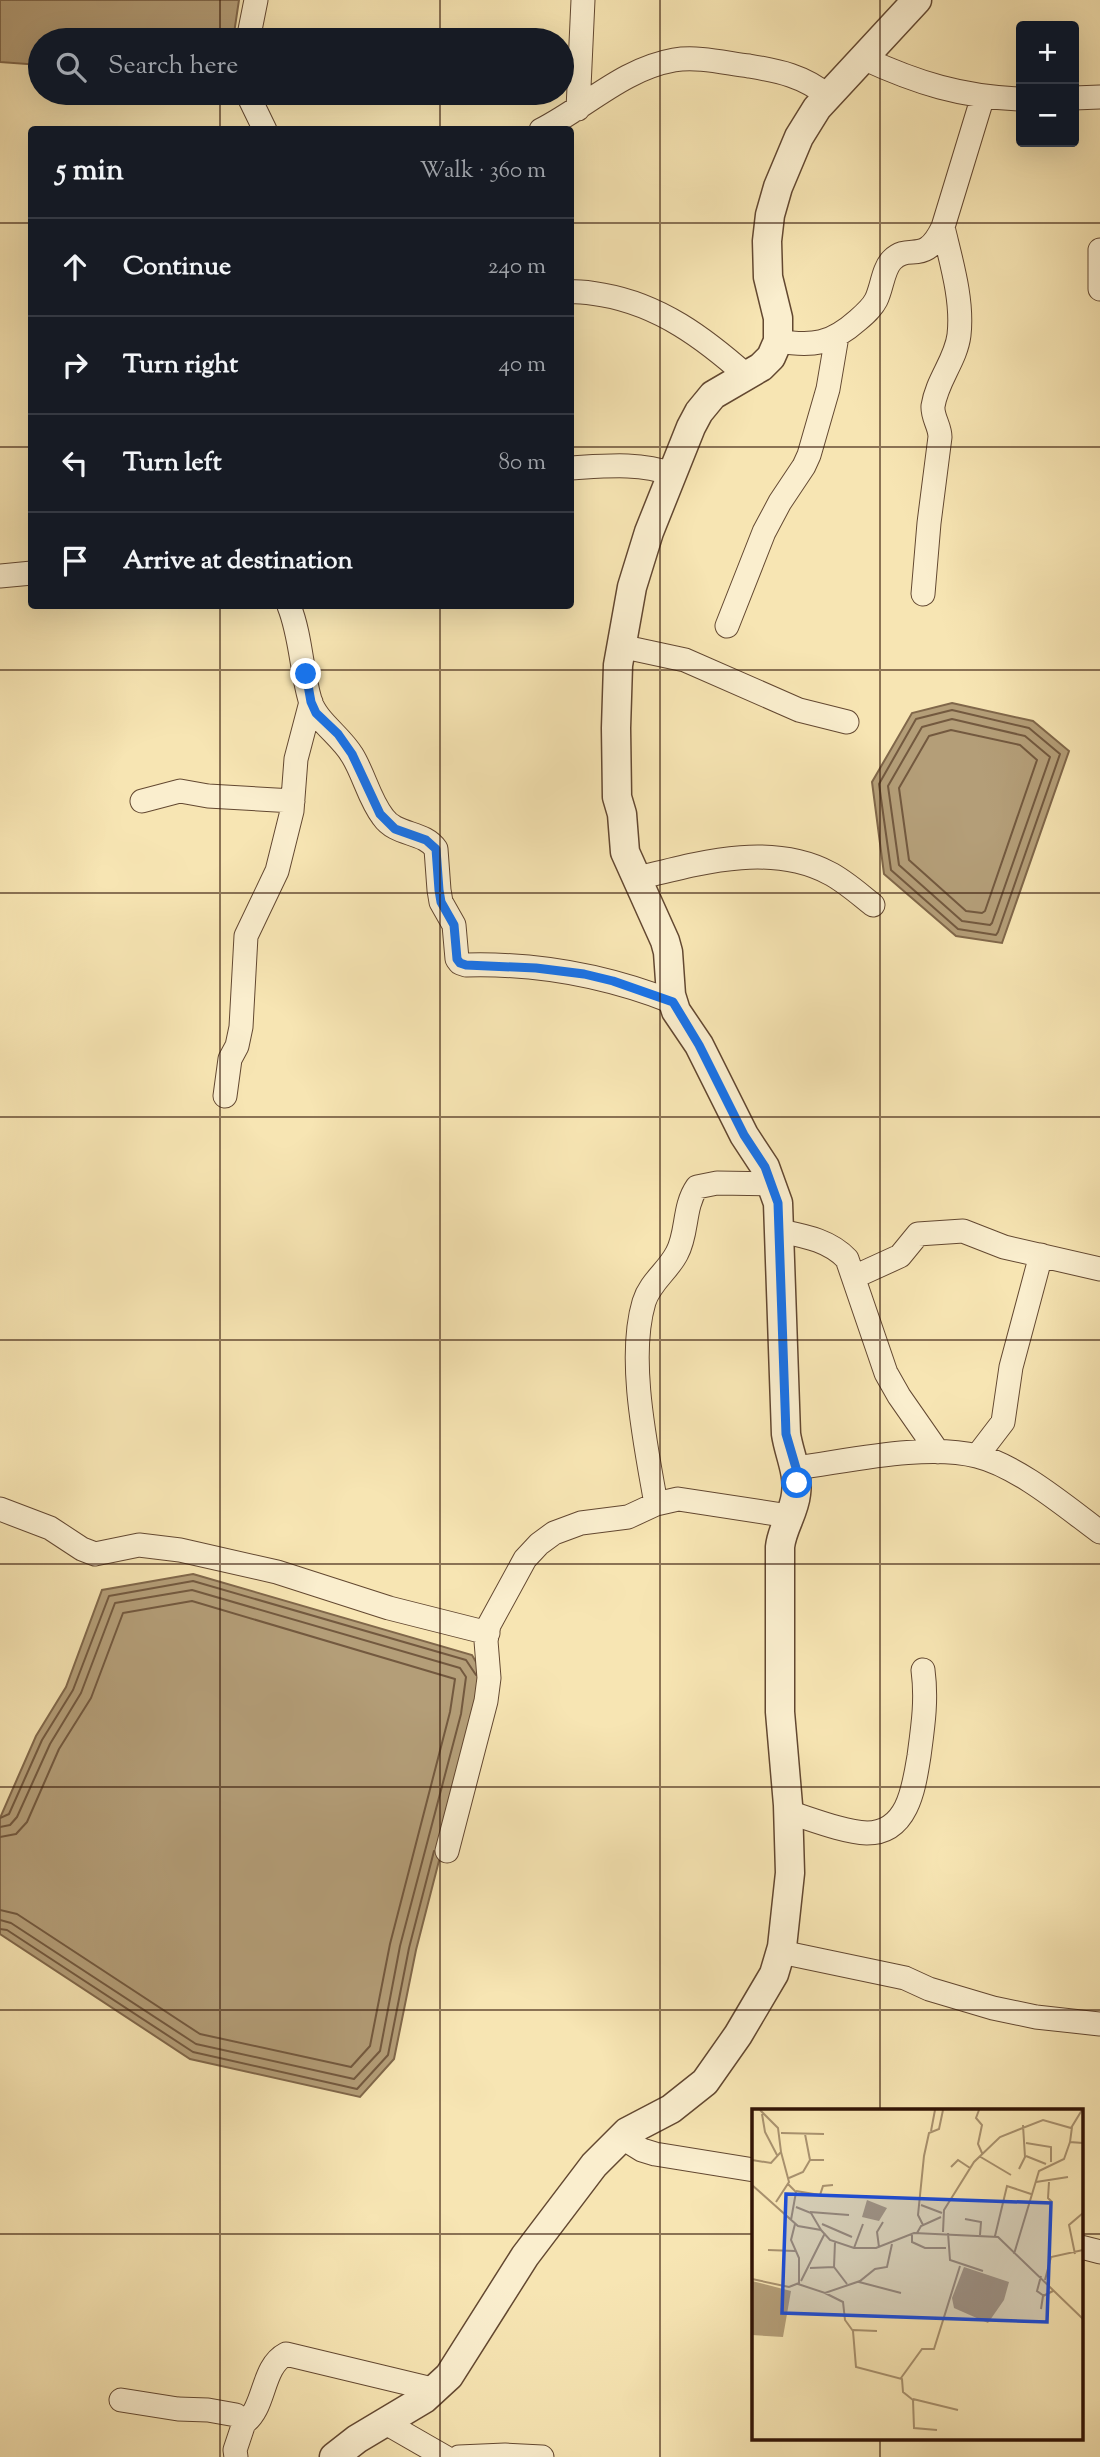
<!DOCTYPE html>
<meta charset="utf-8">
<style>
:root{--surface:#171b24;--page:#20242c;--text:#f1f3f6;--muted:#9ea1a6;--line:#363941}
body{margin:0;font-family:"Sorts Mill Goudy",serif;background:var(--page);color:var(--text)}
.controls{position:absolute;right:21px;top:21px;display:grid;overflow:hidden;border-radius:7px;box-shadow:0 7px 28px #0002}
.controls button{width:63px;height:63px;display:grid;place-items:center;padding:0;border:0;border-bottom:2px solid var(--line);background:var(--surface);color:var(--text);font:35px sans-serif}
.stop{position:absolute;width:21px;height:21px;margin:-16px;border:5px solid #1a73e8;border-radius:50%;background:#fff}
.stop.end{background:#1a73e8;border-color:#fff;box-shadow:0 2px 7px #0008}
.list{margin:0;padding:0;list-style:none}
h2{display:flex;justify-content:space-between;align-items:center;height:91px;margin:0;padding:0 28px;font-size:30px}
h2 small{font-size:23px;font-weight:400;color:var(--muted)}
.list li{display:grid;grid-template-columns:46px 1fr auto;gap:21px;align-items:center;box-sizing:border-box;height:98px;padding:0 28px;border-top:2px solid var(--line)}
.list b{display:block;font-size:26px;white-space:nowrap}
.list em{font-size:23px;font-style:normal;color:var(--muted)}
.icon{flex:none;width:38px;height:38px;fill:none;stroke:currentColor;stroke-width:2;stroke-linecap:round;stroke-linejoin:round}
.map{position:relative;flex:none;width:1100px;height:2457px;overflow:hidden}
.search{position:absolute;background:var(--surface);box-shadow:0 7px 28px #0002;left:28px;top:28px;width:546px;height:77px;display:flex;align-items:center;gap:18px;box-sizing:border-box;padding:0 24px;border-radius:38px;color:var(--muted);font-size:26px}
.panel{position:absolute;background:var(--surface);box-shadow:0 7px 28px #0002;left:28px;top:126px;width:546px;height:483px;border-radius:7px}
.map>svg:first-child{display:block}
.water{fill:#b49e78;stroke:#80674a;stroke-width:2}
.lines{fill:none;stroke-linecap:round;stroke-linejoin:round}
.shore{stroke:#73593f;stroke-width:2}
.minor-casing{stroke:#634831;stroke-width:25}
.tertiary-casing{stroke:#634831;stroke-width:31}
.minor{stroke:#faeece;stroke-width:23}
.tertiary{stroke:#faeece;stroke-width:28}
.route{stroke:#1a73e8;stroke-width:9}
.grid{fill:none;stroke:#321406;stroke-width:2;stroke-opacity:0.55}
.inset-road{fill:none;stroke:#a8916e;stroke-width:2}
.view{fill:#1d4ed8;fill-opacity:0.15;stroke:#1d4ed8;stroke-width:3.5}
.inset-edge{fill:none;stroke:#321406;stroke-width:3.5}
</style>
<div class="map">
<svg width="1100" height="2457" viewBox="0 0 1100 2457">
<rect width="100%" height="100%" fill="#f7e5b3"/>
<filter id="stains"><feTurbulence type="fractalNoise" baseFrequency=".00286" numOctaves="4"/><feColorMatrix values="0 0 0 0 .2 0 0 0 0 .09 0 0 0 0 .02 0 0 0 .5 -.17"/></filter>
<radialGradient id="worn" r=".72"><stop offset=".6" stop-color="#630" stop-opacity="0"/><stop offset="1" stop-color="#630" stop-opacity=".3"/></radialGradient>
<!-- water -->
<path class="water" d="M 0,0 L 239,0 L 233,40 L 40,40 L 40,65 L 0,62 Z
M 952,703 L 1033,721 L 1069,751 L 1002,943 L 956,936 L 884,874 L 872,782 L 912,713 Z
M 193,1574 L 472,1655 L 483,1674 L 476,1717 L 416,1950 L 394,2059 L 360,2097 L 190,2059 L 0,1934 L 0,1818 L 36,1736 L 66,1687 L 102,1590 Z"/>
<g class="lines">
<!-- shore -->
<path class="shore" d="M 952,710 L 1029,728 L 1060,754 L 998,932 L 996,935 L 958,929 L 891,870 L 879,784 L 916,719 Z
M 952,719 L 1025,736 L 1050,757 L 992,923 L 990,925 L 962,921 L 899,865 L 888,786 L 922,727 Z
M 951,730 L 1020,745 L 1037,760 L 985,911 L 982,913 L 966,911 L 909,860 L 899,788 L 929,736 Z
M 0,1818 L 9,1814 L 42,1740 L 73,1690 L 109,1596 L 193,1581 L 466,1660 L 476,1675
M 0,1827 L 10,1825 L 17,1817 L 50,1744 L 81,1693 L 115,1603 L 192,1590 L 460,1668 L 466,1677 L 461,1714 L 400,1946 L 380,2051 L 354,2079 L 196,2044 L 11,1923 L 0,1920
M 0,1837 L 16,1834 L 27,1822 L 59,1749 L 91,1698 L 123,1613 L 192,1601 L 455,1679 L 450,1712 L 390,1944 L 370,2046 L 351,2067 L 200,2034 L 17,1914 L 0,1910
M 0,1929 L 7,1930 L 193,2052 L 357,2089 L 388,2055 L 409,1948 L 434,1851"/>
<!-- minor casing -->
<g class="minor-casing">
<path id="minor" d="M 248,40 L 256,0
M 863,58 C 917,83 962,97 1021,99
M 247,93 L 265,130
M 1074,98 L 1100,97
M 578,109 L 583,0
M 541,130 C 586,107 623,69 674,60 C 698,56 725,63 749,66 C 779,71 804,76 828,96
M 1100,250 L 1100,289
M 570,292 C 581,291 592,293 603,295 C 660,305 704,338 747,376
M 778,341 C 813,347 831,344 858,320 C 865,314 872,308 876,300 C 882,288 883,269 892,260 C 910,242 924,267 943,227 L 983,96
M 570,468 C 605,466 639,462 672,474
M 0,576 L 32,573
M 923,594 L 929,523 L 940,437 C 940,426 932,417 933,406 C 937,380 956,360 959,335 C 963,300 951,261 943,227
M 289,606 C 301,636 301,669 310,700 C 316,721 340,735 352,755 C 364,774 369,799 383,817 C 396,836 424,831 436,849 L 439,890 L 441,902 L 454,925 L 457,959 L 460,963 L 466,965 C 538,963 607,976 673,1002
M 727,626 L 764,532 L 780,502 L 804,466 L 809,455 L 828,389 L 837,336
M 620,646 L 685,660 L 799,710 L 847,722
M 142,801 L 180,791 L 208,796 L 293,801
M 638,878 C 699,863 770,842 829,873 C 845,881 859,894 873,905
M 225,1096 L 230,1059 L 237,1046 L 241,1027 L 246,936 L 277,871 L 292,811 L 296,759 L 311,702
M 780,1231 C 804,1236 829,1240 847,1259 L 886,1373 L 899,1396 L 938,1452
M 854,1277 L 900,1256 L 918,1234 L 963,1231 L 1004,1247 L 1100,1269
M 977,1456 L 1003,1422 L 1011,1367 L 1041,1255
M 795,1468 C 849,1461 925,1443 977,1456 C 1018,1466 1066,1507 1100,1532
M 656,1504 C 646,1446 627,1359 644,1302 C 650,1282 668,1271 677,1253 C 688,1233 683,1207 697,1187 L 717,1183 L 773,1184
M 0,1509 L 50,1528 L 82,1549 L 95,1554 L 139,1545 L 180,1550 L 277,1572 L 389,1608 L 488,1633
M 788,1812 C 811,1819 843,1832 867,1833 C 908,1833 914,1787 919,1756 C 923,1726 927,1700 923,1670
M 447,1851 L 486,1701 L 489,1678 L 486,1641 L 489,1625 L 525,1559 L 539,1544 L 554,1533 L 581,1523 L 628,1517 L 656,1504 L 678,1499 L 789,1516
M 781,1952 L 905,1978 L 929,1989 L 993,2008 L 1036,2017 L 1100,2024
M 621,2137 L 642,2150 L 655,2154 L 754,2170
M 1081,2247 L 1100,2252
M 121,2400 L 178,2409 L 208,2410 L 236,2415 L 244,2423 L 235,2450 L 236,2457
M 384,2422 L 445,2457
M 244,2423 C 266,2408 261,2367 286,2354 L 436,2390
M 459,2457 L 505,2455 L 542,2457"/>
</g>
<!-- tertiary casing -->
<g class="tertiary-casing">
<path id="tertiary" d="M 334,2457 L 357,2439 L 424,2399 L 449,2376 L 525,2256 L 594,2165 L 627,2132 L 671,2109 L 705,2082 L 738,2035 L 774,1974 L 782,1947 L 790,1873 L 788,1805 L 780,1712 L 780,1547 C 782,1528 794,1513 796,1494 C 799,1473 789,1454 786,1434 L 778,1203 L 765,1167 L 744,1135 L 699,1045 L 676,1011 L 671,995 L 668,952 L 665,941 L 625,852 L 622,814 L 617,797 L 616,728 L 618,665 L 632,587 L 649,532 L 691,427 L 699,412 L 713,395 L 761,367 L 771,357 L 778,341 L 778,318 L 768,277 L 767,241 L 770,215 L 778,187 L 799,137 L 817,108 L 917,0"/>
</g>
<!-- minor -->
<use href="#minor" class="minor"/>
<!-- tertiary -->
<use href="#tertiary" class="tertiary"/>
</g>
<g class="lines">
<!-- route -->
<path class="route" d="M 306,674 L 311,702 L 316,713 L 338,734 L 352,754 L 380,814 L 395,829 L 426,840 L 436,849 L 439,890 L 441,902 L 454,925 L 457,959 L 460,963 L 466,965 L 536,968 L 584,974 L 613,981 L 673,1002 L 699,1045 L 744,1135 L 765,1167 L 778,1203 L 786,1434 L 796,1468 L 797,1483"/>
</g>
<!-- grid -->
<path class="grid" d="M 220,0 L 220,40M 440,0 L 440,40M 660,0 L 660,2457M 880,0 L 880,2110M 220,93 L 220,130M 440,93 L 440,130M 0,223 L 32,223M 570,223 L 1100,223M 0,447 L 32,447M 570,447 L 1100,447M 220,606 L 220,2457M 440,606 L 440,2457M 0,670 L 1100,670M 0,893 L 1100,893M 0,1117 L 1100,1117M 0,1340 L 1100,1340M 0,1564 L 1100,1564M 0,1787 L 1100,1787M 0,2010 L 1100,2010M 0,2234 L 754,2234M 1081,2234 L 1100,2234M 880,2438 L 880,2457"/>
<!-- overview -->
<g transform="translate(752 2109)">
<rect width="331" height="331" fill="#f7e5b3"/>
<path d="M 115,91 L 135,99 L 127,112 L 110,108 ZM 212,158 L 257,173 L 252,191 L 236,214 L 202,199 L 200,189 ZM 0,172 L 39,182 L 31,228 L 0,226 Z" fill="#b49e78"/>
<path class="inset-road" d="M 227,1 L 224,9 L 230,16 L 226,35 L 230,44M 10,5 L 13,23 L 25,46M 320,18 L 318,33 L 331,34M 179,22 L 183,1M 29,24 L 72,25M 53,25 L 58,51M 274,34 L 299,38 L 299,53M 227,47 L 259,66M 274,47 L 294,55M 0,51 L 19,54 L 29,43 L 26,19 L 8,1M 199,58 L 206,51 L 218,59M 267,60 L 273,48 L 271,16M 37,69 L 51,63 L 58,51 L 72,51M 284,73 L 316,68M 297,73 L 296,89 L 300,93M 36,75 L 44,83 L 39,111M 0,76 L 46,117 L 69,121 L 78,131 L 102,139 L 124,139 L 162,124 L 246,128 L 331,210M 44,82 L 68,86 L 71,77 L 81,76M 24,93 L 37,73 L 29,43M 169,96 L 190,104M 44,98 L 59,104 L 69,121M 58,103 L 97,106M 213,110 L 229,113 L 228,126M 70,115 L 100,128M 171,116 L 166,106 L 172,47 L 177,24 L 187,20 L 191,1M 191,123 L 192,101 L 222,53 L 248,28 L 291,11 L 319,19 L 330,1M 165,124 L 169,117 L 189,108M 196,124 L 198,151 L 231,162M 160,125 L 160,133 L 173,139 L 194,139M 243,127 L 255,77 L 279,85M 127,138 L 125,123 L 131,113M 102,139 L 111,115M 16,141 L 43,142M 262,145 L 287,62 L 312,50 L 318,33M 323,145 L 317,116 L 331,104M 82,158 L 83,133M 58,159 L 82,158 L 95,175M 289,167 L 285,182 L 292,187M 0,170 L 37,178 L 47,174 L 47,149 L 39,131 L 43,115M 293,171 L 299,148 L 331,141M 49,172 L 73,124M 107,173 L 149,184M 46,175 L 73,184 L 108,172 L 123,160 L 135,158 L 140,135M 73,184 L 91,193 L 93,211 L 101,222 L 104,258 L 150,270 L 151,283 L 161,291 L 162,319 L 185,321M 289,200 L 291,187 L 301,182M 101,221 L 125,222M 149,269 L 170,240 L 182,240 L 208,157M 161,290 L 206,301"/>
<path class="view" d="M 34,85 L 299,94 L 295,213 L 30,204 Z"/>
<rect width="331" height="331" class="inset-edge"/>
</g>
<rect width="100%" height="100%" filter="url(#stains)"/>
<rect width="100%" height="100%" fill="url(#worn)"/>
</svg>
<div class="controls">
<button>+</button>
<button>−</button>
</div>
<div class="stop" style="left:797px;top:1483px"></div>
<div class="stop end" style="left:306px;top:674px"></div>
<div class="search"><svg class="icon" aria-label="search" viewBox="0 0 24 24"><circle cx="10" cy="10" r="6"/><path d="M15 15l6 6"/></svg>Search here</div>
<section class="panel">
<h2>5 min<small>Walk · 360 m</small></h2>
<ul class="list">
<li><svg class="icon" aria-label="ahead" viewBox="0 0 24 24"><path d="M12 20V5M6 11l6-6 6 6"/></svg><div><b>Continue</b></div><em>240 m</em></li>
<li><svg class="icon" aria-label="right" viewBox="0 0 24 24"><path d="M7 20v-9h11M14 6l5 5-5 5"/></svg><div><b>Turn right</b></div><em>40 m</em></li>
<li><svg class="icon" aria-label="left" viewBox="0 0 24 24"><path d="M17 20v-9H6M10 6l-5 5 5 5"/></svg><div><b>Turn left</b></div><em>80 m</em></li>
<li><svg class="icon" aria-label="arrive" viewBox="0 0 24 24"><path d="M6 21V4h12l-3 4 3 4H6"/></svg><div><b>Arrive at destination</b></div></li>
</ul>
</section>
</div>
